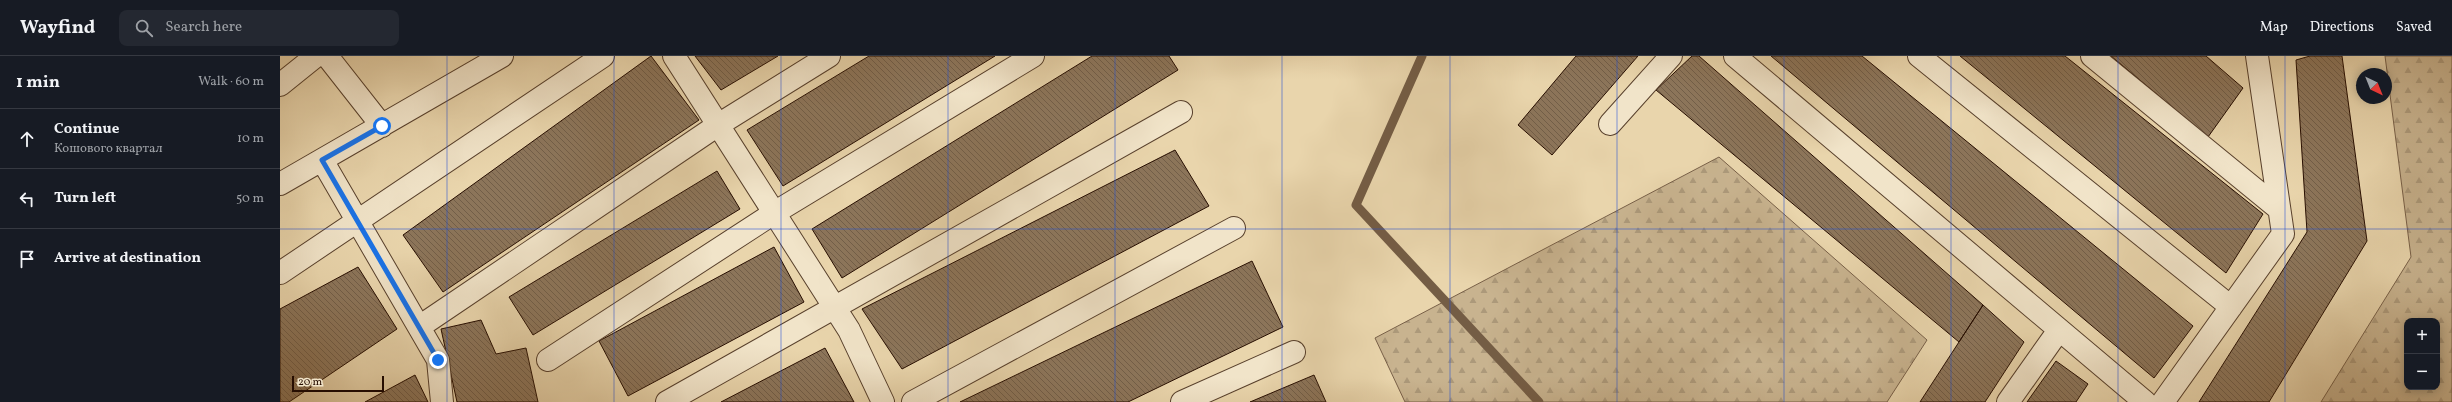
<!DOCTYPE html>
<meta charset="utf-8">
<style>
:root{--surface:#171b24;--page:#242831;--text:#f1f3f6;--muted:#9ea1a6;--line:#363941}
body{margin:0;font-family:Vollkorn,serif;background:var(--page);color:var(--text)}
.controls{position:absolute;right:12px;bottom:12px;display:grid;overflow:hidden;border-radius:8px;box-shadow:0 2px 10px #0003}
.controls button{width:36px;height:36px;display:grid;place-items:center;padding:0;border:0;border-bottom:1px solid var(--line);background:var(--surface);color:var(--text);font:20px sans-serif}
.compass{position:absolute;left:2076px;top:12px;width:36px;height:36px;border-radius:50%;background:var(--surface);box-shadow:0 2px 10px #0003;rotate:137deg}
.scale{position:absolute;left:12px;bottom:10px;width:92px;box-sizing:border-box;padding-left:4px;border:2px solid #270e01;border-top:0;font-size:11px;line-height:14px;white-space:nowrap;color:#270e01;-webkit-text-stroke:3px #f1e4c9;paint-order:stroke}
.stop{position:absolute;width:12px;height:12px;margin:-9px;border:3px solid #1a73e8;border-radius:50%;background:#fff}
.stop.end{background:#1a73e8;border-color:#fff;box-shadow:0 1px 4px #0008}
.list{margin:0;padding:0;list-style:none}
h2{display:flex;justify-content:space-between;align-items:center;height:52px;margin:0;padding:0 16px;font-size:17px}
h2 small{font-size:13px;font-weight:400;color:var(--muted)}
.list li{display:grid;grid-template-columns:26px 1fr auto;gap:12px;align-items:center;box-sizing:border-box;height:60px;padding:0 16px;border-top:1px solid var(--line)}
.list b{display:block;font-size:15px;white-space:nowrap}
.list p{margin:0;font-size:13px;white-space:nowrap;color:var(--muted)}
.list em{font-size:13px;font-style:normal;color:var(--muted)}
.icon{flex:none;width:22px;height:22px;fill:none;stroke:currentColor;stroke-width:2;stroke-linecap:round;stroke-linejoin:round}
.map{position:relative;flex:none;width:2172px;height:346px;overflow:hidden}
header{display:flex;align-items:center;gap:24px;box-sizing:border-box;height:56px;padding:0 20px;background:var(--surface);border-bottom:1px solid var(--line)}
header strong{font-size:19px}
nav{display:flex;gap:22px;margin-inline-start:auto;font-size:14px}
.search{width:280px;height:36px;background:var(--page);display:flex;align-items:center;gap:10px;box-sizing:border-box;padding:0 14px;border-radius:8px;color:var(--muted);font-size:15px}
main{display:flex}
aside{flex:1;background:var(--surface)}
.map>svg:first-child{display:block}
.forest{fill:url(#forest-firs);stroke:#786048;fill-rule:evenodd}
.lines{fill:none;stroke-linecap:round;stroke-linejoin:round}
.stream{stroke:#745d45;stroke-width:9}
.building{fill:url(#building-back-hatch);stroke:#270e01}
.minor-casing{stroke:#58402c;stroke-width:24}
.minor{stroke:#f1e4c9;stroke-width:22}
.route{stroke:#1a73e8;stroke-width:5}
.grid{fill:none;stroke:#1d4ed8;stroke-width:1;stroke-opacity:0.55}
</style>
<header>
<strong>Wayfind</strong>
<div class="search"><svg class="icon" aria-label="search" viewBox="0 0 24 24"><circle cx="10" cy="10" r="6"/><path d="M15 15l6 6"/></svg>Search here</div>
<nav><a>Map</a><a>Directions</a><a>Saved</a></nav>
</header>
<main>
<aside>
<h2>1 min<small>Walk · 60 m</small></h2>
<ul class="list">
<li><svg class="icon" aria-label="ahead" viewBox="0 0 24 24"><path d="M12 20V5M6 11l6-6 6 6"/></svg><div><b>Continue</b><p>Кошового квартал</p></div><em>10 m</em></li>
<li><svg class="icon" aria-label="left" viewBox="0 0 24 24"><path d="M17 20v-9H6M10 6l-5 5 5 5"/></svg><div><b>Turn left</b></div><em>50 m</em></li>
<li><svg class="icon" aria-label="arrive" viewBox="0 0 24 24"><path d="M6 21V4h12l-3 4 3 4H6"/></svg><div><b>Arrive at destination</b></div></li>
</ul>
</aside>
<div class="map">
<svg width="2172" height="346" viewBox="0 0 2172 346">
<defs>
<pattern id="forest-firs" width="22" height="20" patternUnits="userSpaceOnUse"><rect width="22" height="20" fill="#c8b38f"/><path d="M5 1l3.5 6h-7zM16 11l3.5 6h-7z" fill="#ac997a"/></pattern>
<pattern id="building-back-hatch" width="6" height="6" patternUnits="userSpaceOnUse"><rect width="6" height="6" fill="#8c755a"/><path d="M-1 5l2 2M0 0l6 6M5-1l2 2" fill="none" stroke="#725e48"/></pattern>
</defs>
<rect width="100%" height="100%" fill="#e9d5ac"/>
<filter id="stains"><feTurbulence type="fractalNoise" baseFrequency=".005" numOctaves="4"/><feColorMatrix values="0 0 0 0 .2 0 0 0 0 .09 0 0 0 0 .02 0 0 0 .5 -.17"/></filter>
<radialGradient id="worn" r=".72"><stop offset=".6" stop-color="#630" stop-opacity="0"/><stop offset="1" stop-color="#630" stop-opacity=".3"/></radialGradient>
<!-- forest -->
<path class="forest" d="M 2105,0 L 2172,0 L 2172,346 L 2041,346 L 2131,201 ZM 2127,265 L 2157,265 L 2157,331 L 2127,331 Z
M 1439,101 L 1647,284 L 1607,346 L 1125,346 L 1095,282 Z"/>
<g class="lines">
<!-- stream -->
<path class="stream" d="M 1142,0 L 1076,149 L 1259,346"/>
</g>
<!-- building -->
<path class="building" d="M 371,0 L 419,64 L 163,236 L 123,179 Z
M 415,0 L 498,0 L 441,34 Z
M 589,0 L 715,0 L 503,130 L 467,74 Z
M 812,0 L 889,0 L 898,14 L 562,222 L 532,173 Z
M 1296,0 L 1358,0 L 1272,99 L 1238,69 Z
M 1412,0 L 1419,0 L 1703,249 L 1679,286 L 1376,34 Z
M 1491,0 L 1582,0 L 1913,270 L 1874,322 Z
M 1680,0 L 1785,0 L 1983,158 L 1946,217 Z
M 1831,0 L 1926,0 L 1963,32 L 1928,81 Z
M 2030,0 L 2062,0 L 2087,185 L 1989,346 L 1919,346 L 2027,176 L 2016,4 Z
M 895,94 L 929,150 L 622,313 L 582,253 Z
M 437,115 L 460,153 L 253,279 L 229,241 Z
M 494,191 L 524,246 L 348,340 L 319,285 Z
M 972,205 L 1003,271 L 848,346 L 680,346 Z
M 78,211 L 117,273 L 9,346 L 0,346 L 0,253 Z
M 1703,249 L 1744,286 L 1705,346 L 1640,346 Z
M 201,264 L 216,298 L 246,292 L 258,346 L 177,346 L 161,273 Z
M 545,292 L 574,346 L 441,346 Z
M 1776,305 L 1808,328 L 1796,346 L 1747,346 Z
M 135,319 L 148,346 L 85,346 Z
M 1034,319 L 1046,346 L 970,346 Z"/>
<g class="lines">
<!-- minor casing -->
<g class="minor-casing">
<path id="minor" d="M 47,0 L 102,70
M 394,0 L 569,274 L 603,346
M 1455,0 L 1865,346
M 1639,0 L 1951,251
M 1812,0 L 1999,153
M 0,29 L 36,0
M 1330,68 L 1391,0
M 42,104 L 158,304 L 162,346
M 0,128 L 222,0
M 0,217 L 323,0
M 139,271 L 438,69 L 549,0
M 268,304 L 494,157 L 753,0
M 387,346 L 901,56
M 633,346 L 954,172
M 902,346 L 1014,296
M 1728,346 L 1779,274
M 1883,346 L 2003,178 L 1977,0"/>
</g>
<!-- minor -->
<use href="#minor" class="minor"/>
</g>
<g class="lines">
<!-- route -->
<path class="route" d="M 102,70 L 42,104 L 158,304"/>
</g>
<!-- grid -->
<path class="grid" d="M 167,0 L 167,346M 334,0 L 334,346M 501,0 L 501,346M 668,0 L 668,346M 835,0 L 835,346M 1002,0 L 1002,346M 1170,0 L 1170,346M 1337,0 L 1337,346M 1504,0 L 1504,346M 1671,0 L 1671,346M 1838,0 L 1838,346M 2005,0 L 2005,346M 0,173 L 2172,173"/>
<rect width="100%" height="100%" filter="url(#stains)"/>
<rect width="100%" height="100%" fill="url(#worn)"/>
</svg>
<div class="controls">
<button>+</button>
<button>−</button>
</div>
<svg class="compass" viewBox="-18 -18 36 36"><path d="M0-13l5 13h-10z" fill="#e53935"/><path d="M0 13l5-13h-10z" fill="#9ea1a6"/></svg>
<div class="scale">20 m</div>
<div class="stop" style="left:102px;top:70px"></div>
<div class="stop end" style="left:158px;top:304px"></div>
</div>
</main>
